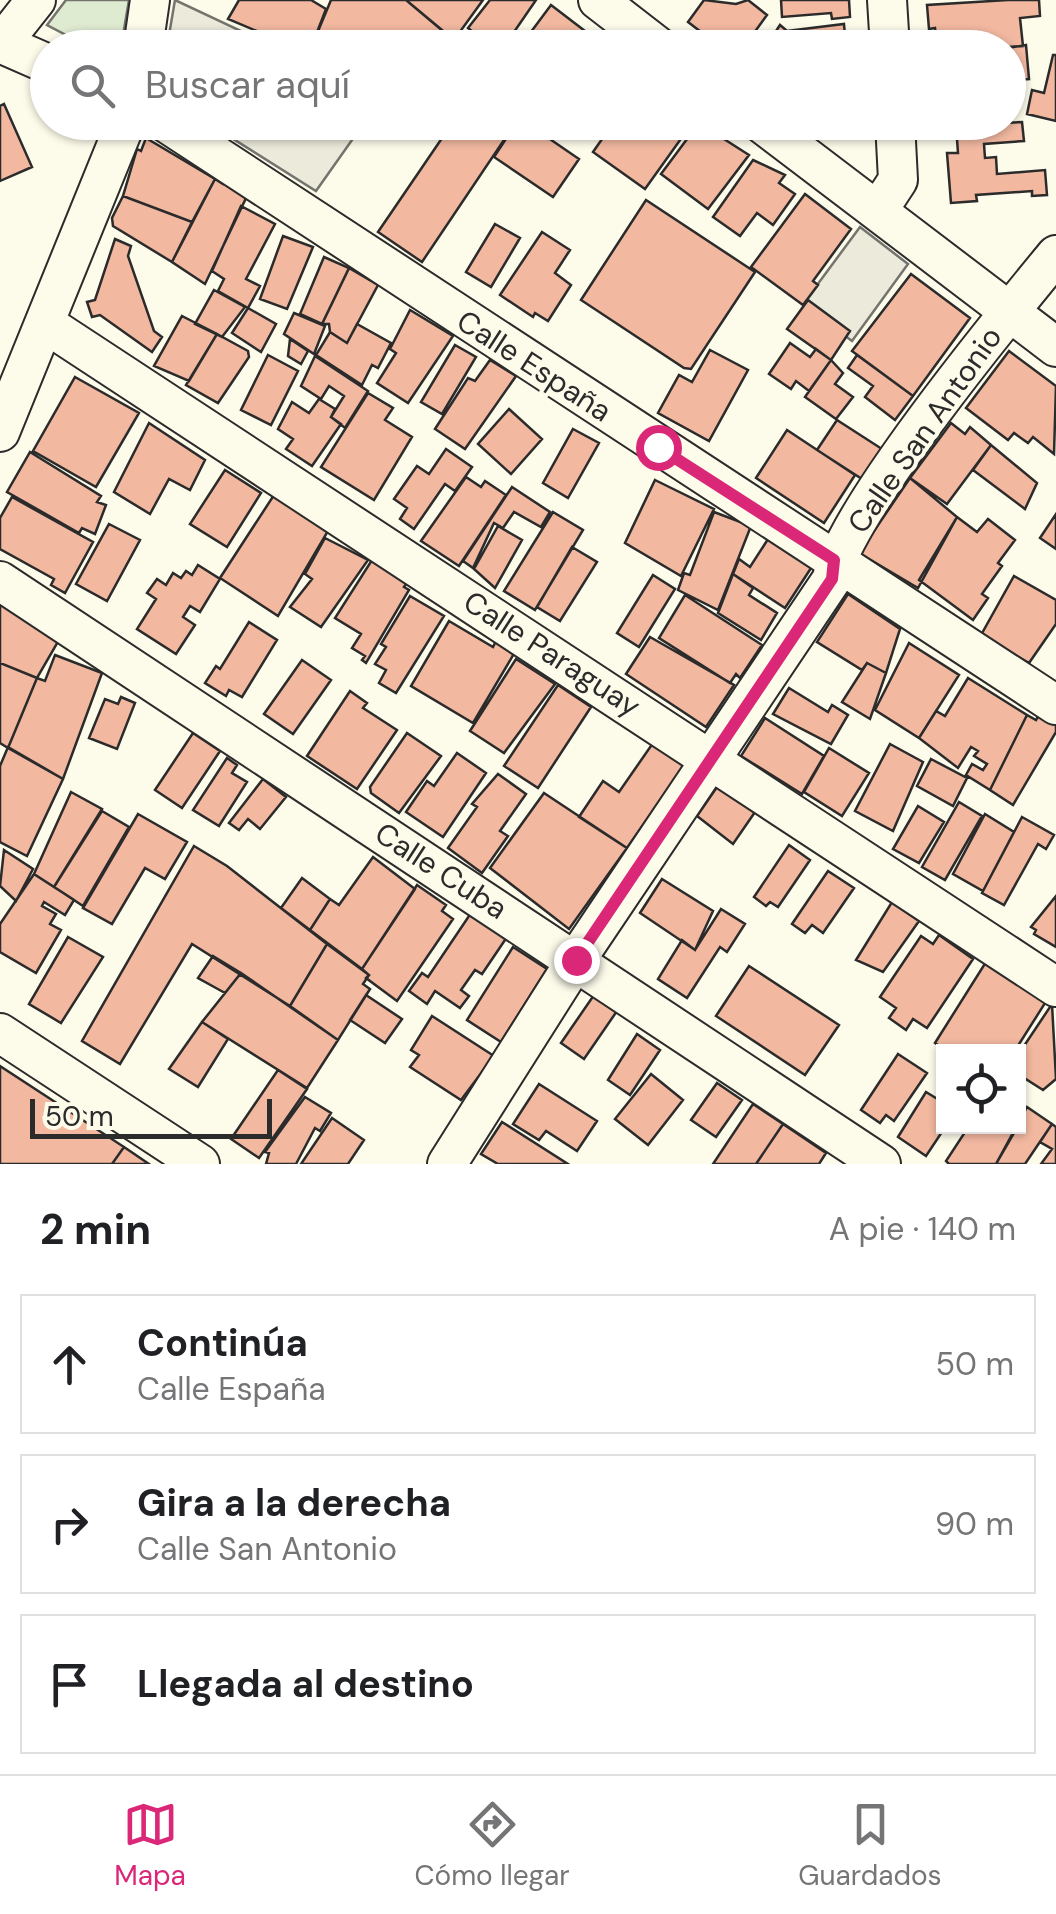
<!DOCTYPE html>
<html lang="es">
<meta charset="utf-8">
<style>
:root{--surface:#fff;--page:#f6f6f6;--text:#202124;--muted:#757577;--line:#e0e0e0;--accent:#db2777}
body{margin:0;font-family:"DM Sans",sans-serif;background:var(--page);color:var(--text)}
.controls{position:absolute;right:30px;bottom:30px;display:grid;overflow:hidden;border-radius:0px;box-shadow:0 2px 8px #0004}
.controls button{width:90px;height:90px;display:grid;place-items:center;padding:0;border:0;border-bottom:2px solid var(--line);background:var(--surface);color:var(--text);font:50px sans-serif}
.scale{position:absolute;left:30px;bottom:25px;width:242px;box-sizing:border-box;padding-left:10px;border:5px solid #2b2b2b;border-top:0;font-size:28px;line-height:35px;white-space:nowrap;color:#2b2b2b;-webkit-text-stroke:8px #fdfbea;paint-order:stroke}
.stop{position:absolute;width:30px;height:30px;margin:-22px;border:8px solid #db2777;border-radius:50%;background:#fff}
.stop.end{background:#db2777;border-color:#fff;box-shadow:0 2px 10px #0008}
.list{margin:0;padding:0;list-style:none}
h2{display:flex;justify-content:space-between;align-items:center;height:130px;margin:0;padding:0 40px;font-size:42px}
h2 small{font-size:32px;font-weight:400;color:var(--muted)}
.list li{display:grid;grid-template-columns:65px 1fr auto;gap:30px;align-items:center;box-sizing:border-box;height:140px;margin:0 20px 20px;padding:0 20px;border:2px solid var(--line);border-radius:0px}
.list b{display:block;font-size:38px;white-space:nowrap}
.list p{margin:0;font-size:32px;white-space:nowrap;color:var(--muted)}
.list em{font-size:32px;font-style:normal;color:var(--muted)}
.icon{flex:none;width:55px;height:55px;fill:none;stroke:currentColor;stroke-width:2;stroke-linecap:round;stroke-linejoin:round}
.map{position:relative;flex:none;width:1056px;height:1164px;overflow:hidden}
.search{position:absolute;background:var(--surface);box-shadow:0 2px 8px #0004;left:30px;right:30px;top:30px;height:110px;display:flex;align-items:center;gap:25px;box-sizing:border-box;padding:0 35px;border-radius:55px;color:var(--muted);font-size:38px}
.sheet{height:610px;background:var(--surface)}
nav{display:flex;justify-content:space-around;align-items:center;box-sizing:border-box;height:140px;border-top:2px solid var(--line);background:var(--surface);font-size:28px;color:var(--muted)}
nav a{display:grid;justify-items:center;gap:5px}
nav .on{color:var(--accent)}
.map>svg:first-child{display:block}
.green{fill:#deebd1;stroke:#74746e;stroke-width:2.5}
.parking{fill:#eceadb;stroke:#74746e;stroke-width:2.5}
.building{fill:#f2b8a0;stroke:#2b2b2b;stroke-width:2.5}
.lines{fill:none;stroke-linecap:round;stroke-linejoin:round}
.minor-casing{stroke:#2b2b2b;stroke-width:42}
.minor{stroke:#fdfbea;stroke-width:38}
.route{stroke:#db2777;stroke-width:12}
.labels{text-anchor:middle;stroke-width:8;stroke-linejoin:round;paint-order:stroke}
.street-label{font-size:30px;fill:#2b2b2b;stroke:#fdfbea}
</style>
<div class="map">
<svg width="1056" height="1164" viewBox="0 0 1056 1164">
<rect width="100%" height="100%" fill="#fdfbea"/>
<!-- green -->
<path class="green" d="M 66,0 L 129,0 L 121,47 L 89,47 L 47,25 Z"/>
<!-- parking -->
<path class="parking" d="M 175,0 L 275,47 L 167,47 Z
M 208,123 L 364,123 L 316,191 Z
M 860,227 L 908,264 L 852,341 L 803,304 Z"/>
<!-- building -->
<path class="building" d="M 239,0 L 311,0 L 326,9 L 311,48 L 297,48 L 228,19 Z
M 331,0 L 406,0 L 463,48 L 311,48 Z
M 406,0 L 483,0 L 454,40 Z
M 490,0 L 536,0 L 503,48 L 486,48 L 488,44 L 468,28 Z
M 704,0 L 736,4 L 748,0 L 767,15 L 743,48 L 734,48 L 714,33 L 709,38 L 688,22 Z
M 781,0 L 849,0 L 850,17 L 832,19 L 831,13 L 782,17 Z
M 1008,0 L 1039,0 L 1040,16 L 1020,18 L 1023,46 L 995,48 L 994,40 L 937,44 L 935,28 L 929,29 L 927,5 Z
M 551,5 L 585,31 L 572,48 L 519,48 Z
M 844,24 L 846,48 L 765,48 L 780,25 L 787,31 Z
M 1026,45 L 1029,79 L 1016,80 L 1017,90 L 1008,91 L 1008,48 Z
M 1053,55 L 1056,55 L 1056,121 L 1027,114 L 1032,90 L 1044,93 Z
M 4,104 L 32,167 L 0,181 L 0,106 Z
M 453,122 L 516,122 L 422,262 L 378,232 Z
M 517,122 L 525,122 L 579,159 L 553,197 L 494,157 Z
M 621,122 L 693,122 L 645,189 L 593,152 L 609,129 L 614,133 Z
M 1022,122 L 1024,141 L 984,144 L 985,158 L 996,157 L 997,174 L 1045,170 L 1047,195 L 1032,196 L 1032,191 L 976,195 L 977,201 L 951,203 L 947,153 L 958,153 L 956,126 Z
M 699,123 L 749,155 L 708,209 L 661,174 Z
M 146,138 L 215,179 L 192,222 L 123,196 L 137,149 L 141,151 Z
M 753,160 L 785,175 L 779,183 L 795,194 L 773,225 L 757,213 L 740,236 L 713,217 Z
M 215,179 L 223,184 L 225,180 L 248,194 L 205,284 L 172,262 Z
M 805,194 L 851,229 L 813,281 L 818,285 L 803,305 L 751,267 Z
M 123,196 L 192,222 L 172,262 L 113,226 L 112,218 Z
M 646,200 L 755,272 L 691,369 L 684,368 L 581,300 Z
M 241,206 L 275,224 L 246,279 L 260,286 L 248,308 L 218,291 L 224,279 L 212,271 Z
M 495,224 L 520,238 L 491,287 L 466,272 Z
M 542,232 L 570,250 L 555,273 L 571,285 L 548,321 L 535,313 L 533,317 L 500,295 Z
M 283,236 L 313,247 L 287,309 L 260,299 Z
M 115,239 L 131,246 L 128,256 L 154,331 L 162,337 L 152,352 L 100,315 L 92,317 L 87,302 L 95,300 Z
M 324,257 L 349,268 L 322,324 L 300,314 Z
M 349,268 L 378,285 L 347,343 L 330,332 L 329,324 L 322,324 Z
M 911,274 L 970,318 L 913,396 L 852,351 Z
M 214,290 L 245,307 L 222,337 L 195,324 Z
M 808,300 L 850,331 L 831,360 L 787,329 Z
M 248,308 L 276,324 L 261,352 L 232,333 Z
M 410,310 L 453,336 L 408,403 L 377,383 L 396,353 L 390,349 Z
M 294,313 L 325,326 L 314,354 L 284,334 Z
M 182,316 L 217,334 L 189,381 L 154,366 Z
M 357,324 L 391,343 L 378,368 L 372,365 L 362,385 L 316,355 L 330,332 L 347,343 Z
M 217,334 L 248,351 L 249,357 L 218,403 L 186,385 Z
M 290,339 L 308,351 L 301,364 L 288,356 Z
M 790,343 L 810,357 L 816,349 L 831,360 L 809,391 L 796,381 L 791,389 L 769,374 Z
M 455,345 L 476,357 L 442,414 L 421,402 Z
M 710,350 L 748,370 L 709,441 L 658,413 L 679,375 L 692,382 Z
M 1009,351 L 1056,386 L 1054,454 L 1033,437 L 1028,443 L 1014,433 L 1008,440 L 966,408 Z
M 268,355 L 298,371 L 271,425 L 241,410 Z
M 857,355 L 913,396 L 895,420 L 865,397 L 873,386 L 848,368 Z
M 315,356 L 368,391 L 345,428 L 331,417 L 344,396 L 329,386 L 321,399 L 301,386 Z
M 490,360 L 516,376 L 465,449 L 435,429 L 468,378 L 475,381 Z
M 831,360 L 843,373 L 835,384 L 853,397 L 836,419 L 805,397 Z
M 75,377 L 139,413 L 96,487 L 33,451 Z
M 368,393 L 393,408 L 385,420 L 412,437 L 374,500 L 321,467 Z
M 319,399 L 335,409 L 331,417 L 341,424 L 312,466 L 286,449 L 293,439 L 278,429 L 292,402 L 309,413 Z
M 509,409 L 542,439 L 511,474 L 478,444 Z
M 837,420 L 882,449 L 862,479 L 817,450 Z
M 149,423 L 205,460 L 190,490 L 169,479 L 150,514 L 114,492 Z
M 951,423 L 965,434 L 970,427 L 991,445 L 947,504 L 910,478 Z
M 573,429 L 599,443 L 568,498 L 543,483 Z
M 787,430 L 855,475 L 824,523 L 756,478 Z
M 991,445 L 1037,483 L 1025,509 L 973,470 Z
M 446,449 L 472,467 L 455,491 L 445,484 L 414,529 L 400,519 L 407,508 L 394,499 L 417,466 L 429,474 Z
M 30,452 L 101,496 L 97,502 L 106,505 L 95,534 L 82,528 L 79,533 L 7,492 Z
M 225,470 L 261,493 L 227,547 L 190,524 Z
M 466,477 L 481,487 L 485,481 L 506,495 L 459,566 L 421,541 Z
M 910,478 L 957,517 L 918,588 L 859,553 Z
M 655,480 L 714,509 L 681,576 L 625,543 Z
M 512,487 L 550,512 L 541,527 L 514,512 L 503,528 L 494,523 L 473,568 L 463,561 Z
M 274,495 L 328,531 L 278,616 L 220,578 Z
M 12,497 L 93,542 L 65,593 L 51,585 L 54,579 L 0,549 L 0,518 Z
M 553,512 L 583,530 L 535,610 L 504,591 Z
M 714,512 L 751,526 L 718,610 L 678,590 L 684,573 L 690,575 Z
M 1056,514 L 1056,549 L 1040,538 Z
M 957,517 L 977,532 L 988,519 L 1015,540 L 998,563 L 1002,566 L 982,594 L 988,598 L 973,620 L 919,580 Z
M 109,524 L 140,540 L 107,601 L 76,584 Z
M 498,526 L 522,540 L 495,588 L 474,569 Z
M 770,536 L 813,565 L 785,608 L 733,574 L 739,559 L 750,567 Z
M 325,538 L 368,560 L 321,627 L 290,607 L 312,579 L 305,574 Z
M 572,547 L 597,562 L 560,621 L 537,607 Z
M 372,560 L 407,583 L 404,587 L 409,590 L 366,663 L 362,660 L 365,656 L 352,648 L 361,634 L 335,618 Z
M 198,565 L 220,579 L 200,612 L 190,606 L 183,617 L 195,625 L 176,654 L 137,629 L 156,599 L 147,593 L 157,579 L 166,585 L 173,573 L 181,578 L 186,571 L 192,575 Z
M 733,574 L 753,588 L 749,595 L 777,613 L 761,640 L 718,613 Z
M 653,575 L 675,589 L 639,647 L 617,633 Z
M 1014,576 L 1056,600 L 1056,624 L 1029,663 L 981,635 Z
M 848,594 L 900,629 L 886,673 L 867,663 L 862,670 L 817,642 Z
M 685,595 L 762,645 L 740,678 L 736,674 L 730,683 L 659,638 Z
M 410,596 L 444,616 L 396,693 L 379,683 L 386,670 L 375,664 L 386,647 L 381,644 Z
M 0,602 L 59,640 L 37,678 L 0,663 Z
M 449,621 L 493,647 L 496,641 L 515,652 L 473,723 L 411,686 Z
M 249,622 L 277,640 L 242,697 L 229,690 L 226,696 L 205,683 L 216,666 L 220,669 Z
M 650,637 L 734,685 L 706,727 L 626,674 Z
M 909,643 L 959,675 L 919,738 L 875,710 Z
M 55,655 L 102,673 L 63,779 L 8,748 L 37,678 L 45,681 Z
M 516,659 L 555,684 L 504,753 L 470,731 Z
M 302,660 L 331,680 L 293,734 L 264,714 Z
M 0,663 L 37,678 L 8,748 L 0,743 Z
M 867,663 L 886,673 L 870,719 L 842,702 Z
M 968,678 L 1027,715 L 990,790 L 966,775 L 972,764 L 983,770 L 987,764 L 974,756 L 978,751 L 971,747 L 958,768 L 919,738 L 936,711 L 945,716 Z
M 558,685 L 591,707 L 538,788 L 504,766 Z
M 789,688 L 828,712 L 832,705 L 848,715 L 831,744 L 773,714 Z
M 350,691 L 367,703 L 363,708 L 397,730 L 357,789 L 307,756 Z
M 121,697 L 135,703 L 117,749 L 89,738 L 105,699 L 118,704 Z
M 1042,710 L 1056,719 L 1056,732 L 1013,805 L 990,790 L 1027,715 L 1036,720 Z
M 765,718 L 824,756 L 802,794 L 741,756 Z
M 193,733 L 220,751 L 182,808 L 155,790 Z
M 407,733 L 441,756 L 399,813 L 371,793 L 370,787 Z
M 653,743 L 684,766 L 627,848 L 579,817 L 603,781 L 619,792 Z
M 890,744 L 923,762 L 893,831 L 855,811 Z
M 8,747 L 63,779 L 27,856 L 0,842 L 0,766 Z
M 829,748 L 869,773 L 842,816 L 804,792 Z
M 457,753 L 486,773 L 443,837 L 406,812 L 427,781 L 434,786 Z
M 227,758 L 237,765 L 232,773 L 247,782 L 219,826 L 193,810 Z
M 931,759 L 967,778 L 953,806 L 917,786 Z
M 498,774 L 526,794 L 500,831 L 508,836 L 482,873 L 448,848 L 477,807 L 472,804 Z
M 263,779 L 286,797 L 260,829 L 248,819 L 239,830 L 229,823 Z
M 717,787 L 755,812 L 733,844 L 697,816 Z
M 71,792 L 102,809 L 54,887 L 34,874 Z
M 544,793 L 627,848 L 569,929 L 490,868 Z
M 959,802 L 982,816 L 945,880 L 922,867 Z
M 918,806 L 944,822 L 919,863 L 893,849 Z
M 102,811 L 129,827 L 83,906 L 54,887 Z
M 138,814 L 187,842 L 165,879 L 145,868 L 112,924 L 83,908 Z
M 985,814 L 1014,832 L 983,891 L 953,874 Z
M 1022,817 L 1054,835 L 1046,849 L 1038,844 L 1004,905 L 982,893 Z
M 789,845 L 810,860 L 778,907 L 770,902 L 766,906 L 754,897 Z
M 194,846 L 227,866 L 327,944 L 290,1006 L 192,944 L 120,1064 L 82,1041 Z
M 4,850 L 33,869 L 16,901 L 0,886 Z
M 373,857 L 415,889 L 362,969 L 310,930 L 330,899 L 339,905 Z
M 828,871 L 854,888 L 823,933 L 812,925 L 805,933 L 792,924 Z
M 34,874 L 74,900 L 65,915 L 44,902 L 42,906 L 56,914 L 50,924 L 61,930 L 36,973 L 0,952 L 0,924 Z
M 302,878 L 330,899 L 310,930 L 281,908 Z
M 662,879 L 713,911 L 695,950 L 640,913 Z
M 417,885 L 446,905 L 442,911 L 453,919 L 397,1001 L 366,978 L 369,975 L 362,969 Z
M 1056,896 L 1056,947 L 1034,934 L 1036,930 L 1031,927 Z
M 892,902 L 919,921 L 883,972 L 856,960 Z
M 721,909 L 745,924 L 727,952 L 720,947 L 687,998 L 658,979 L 682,940 L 695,950 Z
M 471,913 L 507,937 L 482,974 L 475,970 L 461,990 L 469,996 L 460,1008 L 435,991 L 427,1004 L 409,991 L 422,973 L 428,977 Z
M 939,935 L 973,959 L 927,1028 L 913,1019 L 906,1030 L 889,1018 L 896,1008 L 880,997 L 921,936 L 933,944 Z
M 68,937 L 103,957 L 61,1023 L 29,1004 Z
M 327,944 L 369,975 L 363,984 L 370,989 L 338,1040 L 290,1006 Z
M 513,947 L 547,969 L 501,1042 L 467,1020 Z
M 213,956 L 241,973 L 225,993 L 198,978 Z
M 986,962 L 1047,1000 L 1014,1052 L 948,1052 L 935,1043 Z
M 749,966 L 839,1025 L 805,1075 L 716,1016 Z
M 241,973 L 338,1040 L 307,1088 L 202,1022 Z
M 366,995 L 402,1019 L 385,1043 L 350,1020 Z
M 594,995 L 617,1011 L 584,1059 L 561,1043 Z
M 1052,1004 L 1056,1079 L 1043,1090 L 1018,1074 L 1018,1055 Z
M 432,1016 L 494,1056 L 461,1100 L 410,1067 L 419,1055 L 411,1050 Z
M 202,1022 L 228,1039 L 198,1087 L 169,1069 Z
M 637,1034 L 660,1050 L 630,1095 L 608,1080 Z
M 898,1054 L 927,1073 L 894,1121 L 886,1115 L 880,1123 L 861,1110 Z
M 0,1066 L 124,1147 L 112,1164 L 0,1164 Z
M 278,1070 L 307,1089 L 259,1158 L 231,1139 Z
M 651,1074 L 683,1100 L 648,1145 L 615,1119 Z
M 717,1083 L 742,1100 L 716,1137 L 691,1120 Z
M 539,1084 L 597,1121 L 577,1151 L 546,1131 L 539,1140 L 513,1124 Z
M 926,1092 L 944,1103 L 946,1126 L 926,1156 L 898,1137 Z
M 305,1097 L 331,1113 L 320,1131 L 315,1128 L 296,1164 L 266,1164 L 269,1153 L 265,1152 Z
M 753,1104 L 783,1124 L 756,1164 L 713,1164 Z
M 1027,1107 L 1052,1124 L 1025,1164 L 996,1164 Z
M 332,1118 L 364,1140 L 348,1164 L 301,1164 Z
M 502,1122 L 568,1164 L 498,1164 L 481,1154 Z
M 783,1124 L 826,1153 L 819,1164 L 756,1164 Z
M 1052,1124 L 1056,1127 L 1056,1164 L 1041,1164 L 1052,1149 L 1040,1142 Z
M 969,1126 L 1018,1126 L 996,1164 L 949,1164 L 946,1161 Z
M 124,1147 L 149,1164 L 112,1164 Z"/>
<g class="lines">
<!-- minor casing -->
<g class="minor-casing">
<path id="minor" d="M 598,0 L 660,48
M 887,0 L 890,48
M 0,43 L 48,64
M 2,43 L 36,0
M 143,48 L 150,0
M 165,122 L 1056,705
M 760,122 L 1056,347
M 879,209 L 898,180 L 895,122
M 46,324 L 1056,987
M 0,432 L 126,122
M 0,581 L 881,1164
M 0,1033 L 200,1164
M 447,1164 L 576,960 L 832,579 C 840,517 1008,313 1056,255"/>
</g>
<!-- minor -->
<use href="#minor" class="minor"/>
</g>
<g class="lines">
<!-- route -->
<path class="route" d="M 576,960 L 832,579 L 834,560 L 658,447"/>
</g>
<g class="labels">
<!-- street labels -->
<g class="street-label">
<text transform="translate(534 366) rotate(33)" y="10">Calle España</text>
<text transform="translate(925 430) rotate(-55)" y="10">Calle San Antonio</text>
<text transform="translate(552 654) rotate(33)" y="10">Calle Paraguay</text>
<text transform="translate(441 871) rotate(33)" y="10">Calle Cuba</text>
</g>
</g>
</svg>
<div class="controls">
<button><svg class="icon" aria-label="locate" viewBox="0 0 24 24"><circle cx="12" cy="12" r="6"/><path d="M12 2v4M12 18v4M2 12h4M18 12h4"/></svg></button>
</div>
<div class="scale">50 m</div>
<div class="stop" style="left:658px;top:447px"></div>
<div class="stop end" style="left:576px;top:960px"></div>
<div class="search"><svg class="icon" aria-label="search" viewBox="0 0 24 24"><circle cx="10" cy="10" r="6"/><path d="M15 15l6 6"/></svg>Buscar aquí</div>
</div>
<section class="sheet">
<h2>2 min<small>A pie · 140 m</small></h2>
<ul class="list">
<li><svg class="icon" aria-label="ahead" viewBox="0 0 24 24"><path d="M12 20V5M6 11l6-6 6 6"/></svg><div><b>Continúa</b><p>Calle España</p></div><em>50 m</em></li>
<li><svg class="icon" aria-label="right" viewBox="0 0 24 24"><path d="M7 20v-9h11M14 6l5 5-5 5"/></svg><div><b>Gira a la derecha</b><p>Calle San Antonio</p></div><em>90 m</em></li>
<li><svg class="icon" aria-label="arrive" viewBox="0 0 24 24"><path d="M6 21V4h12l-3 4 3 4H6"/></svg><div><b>Llegada al destino</b></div></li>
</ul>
</section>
<nav>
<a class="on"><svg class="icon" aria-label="map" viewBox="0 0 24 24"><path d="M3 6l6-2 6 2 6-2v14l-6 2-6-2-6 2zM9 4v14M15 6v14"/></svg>Mapa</a>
<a><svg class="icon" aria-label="directions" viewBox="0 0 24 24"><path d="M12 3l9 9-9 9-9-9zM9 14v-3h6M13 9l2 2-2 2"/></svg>Cómo llegar</a>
<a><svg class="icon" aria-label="saved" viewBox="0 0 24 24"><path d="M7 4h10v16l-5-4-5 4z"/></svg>Guardados</a>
</nav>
